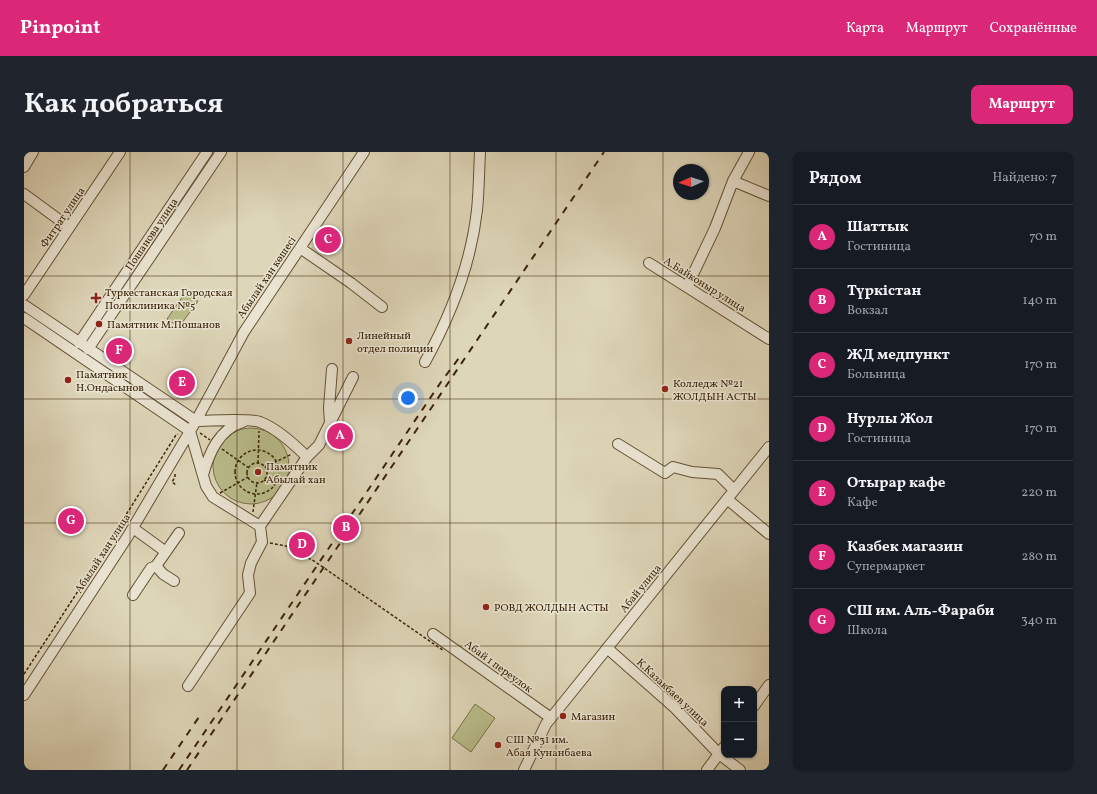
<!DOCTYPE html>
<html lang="ru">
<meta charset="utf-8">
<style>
:root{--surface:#171b24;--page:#20242c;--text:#f1f3f6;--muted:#9ea1a6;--line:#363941;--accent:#db2777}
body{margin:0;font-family:Vollkorn,serif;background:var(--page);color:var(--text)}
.controls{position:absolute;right:12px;bottom:12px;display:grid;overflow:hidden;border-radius:8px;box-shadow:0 1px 3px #0004}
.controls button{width:36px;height:36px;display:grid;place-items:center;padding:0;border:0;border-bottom:1px solid var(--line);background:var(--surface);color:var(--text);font:20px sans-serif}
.compass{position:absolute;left:649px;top:12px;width:36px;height:36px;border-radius:50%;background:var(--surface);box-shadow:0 1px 3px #0004;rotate:267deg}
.you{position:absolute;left:384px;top:246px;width:14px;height:14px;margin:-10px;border:3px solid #fff;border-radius:50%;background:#1a73e8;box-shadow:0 0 0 6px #1a73e833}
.badge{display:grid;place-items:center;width:26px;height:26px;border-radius:50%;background:var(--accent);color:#fff;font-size:13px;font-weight:700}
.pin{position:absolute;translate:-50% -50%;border:2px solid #fff;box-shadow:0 1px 4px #0006}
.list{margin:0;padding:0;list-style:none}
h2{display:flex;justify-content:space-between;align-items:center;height:52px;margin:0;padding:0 16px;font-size:17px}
h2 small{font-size:13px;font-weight:400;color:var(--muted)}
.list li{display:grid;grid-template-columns:26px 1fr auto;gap:12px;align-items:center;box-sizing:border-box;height:64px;padding:0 16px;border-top:1px solid var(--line)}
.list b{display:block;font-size:15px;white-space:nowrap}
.list p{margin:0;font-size:13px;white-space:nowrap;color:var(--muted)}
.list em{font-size:13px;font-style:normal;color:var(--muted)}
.map{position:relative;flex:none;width:745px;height:618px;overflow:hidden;border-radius:8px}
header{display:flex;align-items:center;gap:24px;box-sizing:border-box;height:56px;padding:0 20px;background:var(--accent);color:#fff}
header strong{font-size:19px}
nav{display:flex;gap:22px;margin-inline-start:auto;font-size:14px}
.intro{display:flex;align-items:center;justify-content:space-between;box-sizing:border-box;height:96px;padding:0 24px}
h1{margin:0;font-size:28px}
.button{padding:10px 18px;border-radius:8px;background:var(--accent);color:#fff;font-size:14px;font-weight:700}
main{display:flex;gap:24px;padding:0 24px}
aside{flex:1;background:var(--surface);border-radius:8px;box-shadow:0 1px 3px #0004}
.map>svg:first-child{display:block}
.green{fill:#b9bc8a;stroke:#7a704a}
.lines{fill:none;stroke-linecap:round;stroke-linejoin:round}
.minor-casing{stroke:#645135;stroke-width:12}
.path{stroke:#3b2509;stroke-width:1.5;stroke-dasharray:3 2;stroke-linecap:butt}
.minor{stroke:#eae4d2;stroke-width:10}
.rail{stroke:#3b2509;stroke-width:2;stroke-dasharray:7 7;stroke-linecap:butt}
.path-bridge{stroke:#3b2509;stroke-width:1.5;stroke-dasharray:3 2;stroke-linecap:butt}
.grid{fill:none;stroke:#3b2509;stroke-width:1;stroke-opacity:0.55}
.poi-dot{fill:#8f2418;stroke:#eae4d2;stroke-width:1.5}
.labels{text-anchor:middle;stroke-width:3;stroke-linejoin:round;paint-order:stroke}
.street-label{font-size:11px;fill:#3b2509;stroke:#eae4d2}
.poi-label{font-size:11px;fill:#3b2509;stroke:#eae4d2;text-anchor:start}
</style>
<header>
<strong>Pinpoint</strong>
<nav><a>Карта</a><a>Маршрут</a><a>Сохранённые</a></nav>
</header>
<div class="intro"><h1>Как добраться</h1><a class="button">Маршрут</a></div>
<main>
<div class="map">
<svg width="745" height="618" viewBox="0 0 745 618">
<rect width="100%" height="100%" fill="#ded6b9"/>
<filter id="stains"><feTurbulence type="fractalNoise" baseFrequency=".005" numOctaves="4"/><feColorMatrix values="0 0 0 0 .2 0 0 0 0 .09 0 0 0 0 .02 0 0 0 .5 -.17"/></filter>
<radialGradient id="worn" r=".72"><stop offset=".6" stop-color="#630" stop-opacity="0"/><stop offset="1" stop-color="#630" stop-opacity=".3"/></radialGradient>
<!-- green -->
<path class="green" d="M 170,25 L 174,25 L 175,28 L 106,130 L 101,127 Z
M 161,141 L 174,149 L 155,175 L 143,167 Z
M189 314a38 38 0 1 1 76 0a38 38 0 1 1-76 0Z
M 451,552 L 471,566 L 447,600 L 428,586 Z"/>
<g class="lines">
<!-- minor casing -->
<g class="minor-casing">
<path id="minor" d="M 0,15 L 9,0
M 709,29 L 745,44
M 0,42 L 45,75
M 276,96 L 327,131 L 358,155
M 625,111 L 745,187
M 663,135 L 691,76 L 709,29 L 725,0
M 0,143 L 96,0
M 0,153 L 172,269
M 0,166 L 166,279
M 55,191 L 183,0
M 64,197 L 197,0
M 401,210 C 427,163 447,111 453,58 C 455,39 455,19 456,0
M 306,271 L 305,256 L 308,217
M 166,279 L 182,334 L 189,345 L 236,374 L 283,305 C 270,292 254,277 236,270 C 224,266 187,269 172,269
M 594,292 L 641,321 L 649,315 L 668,320 L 694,322 L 710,338
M 283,305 L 295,293 L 329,225
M 179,323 C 185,301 195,277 219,270
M 703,347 L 745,382
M 109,376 L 142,400
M 150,429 L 139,422 L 132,414 L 155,381
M 109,443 L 127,416 L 132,414
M 409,482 L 527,566
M 583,496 L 651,556 L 695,602 L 716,618
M 164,534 L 226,441 L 224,423 L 227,411 L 238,390 L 236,374
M 0,543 L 104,384 L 172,269 L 220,180 L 340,0
M 730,554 L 745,533
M 500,618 L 522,572 L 527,566 L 745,295
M 683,618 L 700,595"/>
</g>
<!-- path -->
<path class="path" d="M 176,281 L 186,288
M 198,297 L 225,316
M211 320a22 22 0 1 1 44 0a22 22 0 1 1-44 0Z
M 234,311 L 235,279
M223 321a10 10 0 1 1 20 0a10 10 0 1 1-20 0Z
M 241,315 L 268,302
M 151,322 L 151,325 L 148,330 L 152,333
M 240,328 L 251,333
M 196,341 L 224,325
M 229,360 L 233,330
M 246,391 L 262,394
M 0,522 L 58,433 L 152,283 L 154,282"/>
<!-- minor -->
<use href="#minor" class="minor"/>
<!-- rail -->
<path class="rail" d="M 139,618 L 177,562
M 155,618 L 417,230 L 435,206
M 163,618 L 580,0"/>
<!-- path-bridge -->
<path class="path-bridge" d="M 262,394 L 290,409 L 420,499"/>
</g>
<!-- grid -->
<path class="grid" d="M 106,0 L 106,618M 213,0 L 213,618M 319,0 L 319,618M 426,0 L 426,618M 532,0 L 532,618M 639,0 L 639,618M 0,124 L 745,124M 0,247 L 745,247M 0,371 L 745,371M 0,494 L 745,494"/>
<!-- markers -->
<g class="poi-dot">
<path d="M70 140h4v4h4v4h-4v4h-4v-4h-4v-4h4z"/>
<circle cx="75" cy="172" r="4"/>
<circle cx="325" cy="189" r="4"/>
<circle cx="44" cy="228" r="4"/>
<circle cx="641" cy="237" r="4"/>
<circle cx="234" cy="320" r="4"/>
<circle cx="462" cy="455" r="4"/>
<circle cx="539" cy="564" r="4"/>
<circle cx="474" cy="593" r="4"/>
</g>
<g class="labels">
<!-- street labels -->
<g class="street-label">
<text transform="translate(38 65) rotate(-56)" y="4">Фитрат улица</text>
<text transform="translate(127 82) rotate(-56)" y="4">Пошанова улица</text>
<text transform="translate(242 125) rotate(-56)" y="4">Абылай хан көшесі</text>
<text transform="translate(681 132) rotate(32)" y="4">А.Байконыр улица</text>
<text transform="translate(78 401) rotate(-57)" y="4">Абылай хан улица</text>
<text transform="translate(616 436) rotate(-51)" y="4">Абай улица</text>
<text transform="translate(475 514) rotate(36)" y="4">Абай 1 переулок</text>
<text transform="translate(649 540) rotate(43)" y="4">К.Казакбаев улица</text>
</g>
<!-- poi labels -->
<g class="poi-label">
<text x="81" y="144">Туркестанская Городская<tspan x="81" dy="13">Поликлиника №5</tspan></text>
<text x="83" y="176">Памятник М.Пошанов</text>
<text x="333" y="187">Линейный<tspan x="333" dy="13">отдел полиции</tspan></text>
<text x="52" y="226">Памятник<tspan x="52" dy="13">Н.Ондасынов</tspan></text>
<text x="649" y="235">Колледж №21<tspan x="649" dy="13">ЖОЛДЫН АСТЫ</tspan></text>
<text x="242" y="318">Памятник<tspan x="242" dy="13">Абылай хан</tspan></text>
<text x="470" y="459">РОВД ЖОЛДЫН АСТЫ</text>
<text x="547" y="568">Магазин</text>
<text x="482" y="591">СШ №31 им.<tspan x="482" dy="13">Абая Кунанбаева</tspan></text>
</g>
</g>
<rect width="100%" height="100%" filter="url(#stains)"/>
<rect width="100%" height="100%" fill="url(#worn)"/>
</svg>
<div class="controls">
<button>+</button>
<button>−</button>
</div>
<svg class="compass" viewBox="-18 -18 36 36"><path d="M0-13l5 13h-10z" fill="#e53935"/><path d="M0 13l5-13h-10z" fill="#9ea1a6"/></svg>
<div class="you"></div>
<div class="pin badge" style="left:316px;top:284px">A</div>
<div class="pin badge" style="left:322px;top:376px">B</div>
<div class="pin badge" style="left:304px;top:88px">C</div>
<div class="pin badge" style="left:278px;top:393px">D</div>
<div class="pin badge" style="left:158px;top:231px">E</div>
<div class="pin badge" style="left:95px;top:199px">F</div>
<div class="pin badge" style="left:47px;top:369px">G</div>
</div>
<aside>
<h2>Рядом<small>Найдено: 7</small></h2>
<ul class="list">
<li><span class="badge">A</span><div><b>Шаттык</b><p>Гостиница</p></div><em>70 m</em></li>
<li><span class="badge">B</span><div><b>Түркістан</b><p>Вокзал</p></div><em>140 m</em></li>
<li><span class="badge">C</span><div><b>ЖД медпункт</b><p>Больница</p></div><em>170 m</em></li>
<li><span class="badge">D</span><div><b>Нурлы Жол</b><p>Гостиница</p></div><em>170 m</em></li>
<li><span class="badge">E</span><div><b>Отырар кафе</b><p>Кафе</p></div><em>220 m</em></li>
<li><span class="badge">F</span><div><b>Казбек магазин</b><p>Супермаркет</p></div><em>280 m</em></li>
<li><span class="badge">G</span><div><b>СШ им. Аль-Фараби</b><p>Школа</p></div><em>340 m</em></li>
</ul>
</aside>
</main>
